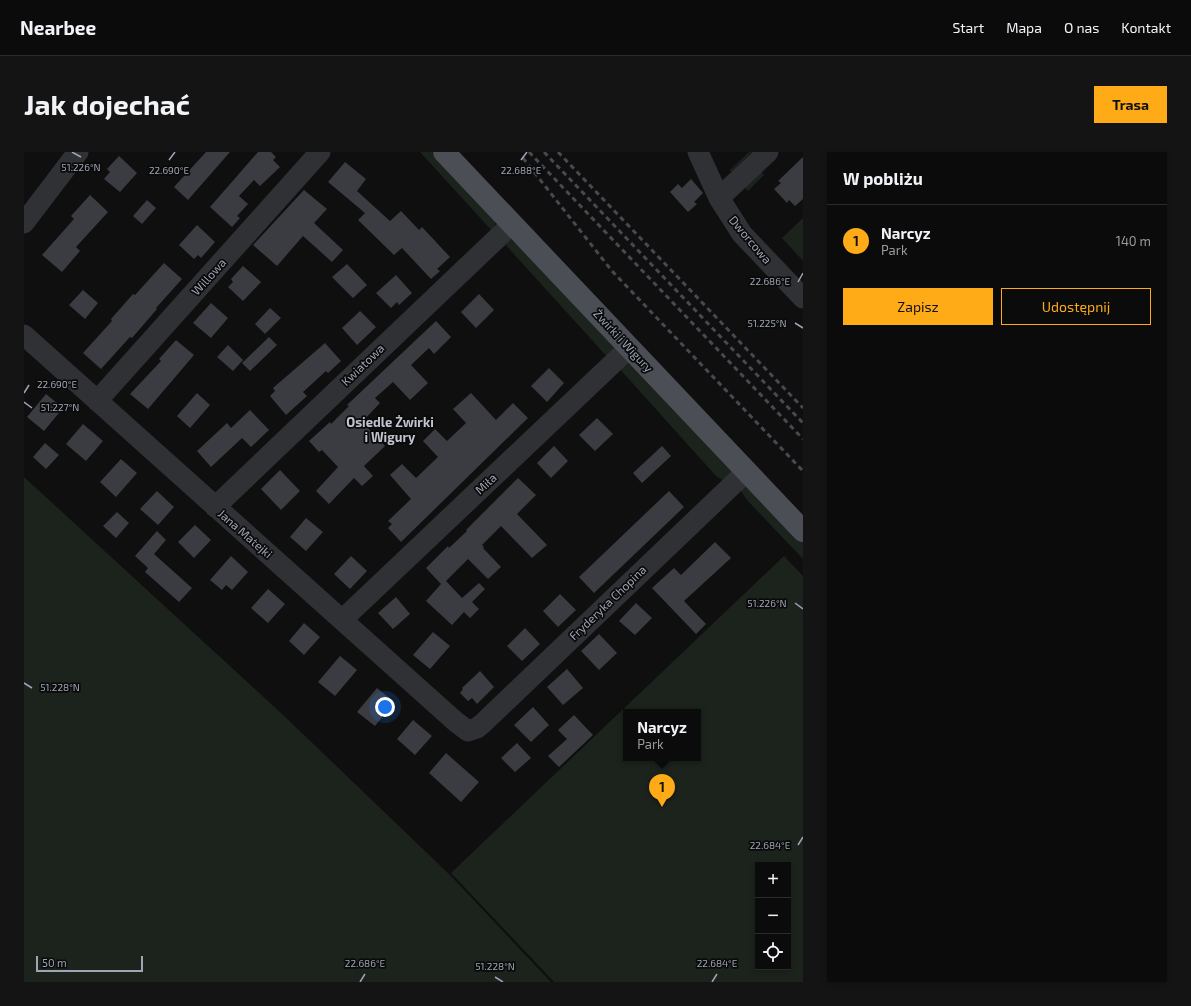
<!DOCTYPE html>
<html lang="pl">
<meta charset="utf-8">
<style>
:root{--surface:#0b0b0c;--page:#141415;--text:#f1f3f6;--muted:#9a9b9d;--line:#2b2b2d;--accent:#ffab18}
body{margin:0;font-family:"Exo 2",sans-serif;background:var(--page);color:var(--text)}
.controls{position:absolute;right:12px;bottom:12px;display:grid;overflow:hidden;border-radius:0px;box-shadow:0 2px 6px #0003}
.controls button{width:36px;height:36px;display:grid;place-items:center;padding:0;border:0;border-bottom:1px solid var(--line);background:var(--surface);color:var(--text);font:20px sans-serif}
.scale{position:absolute;left:12px;bottom:10px;width:107px;box-sizing:border-box;padding-left:4px;border:2px solid #9ea5b3;border-top:0;font-size:11px;line-height:14px;white-space:nowrap;color:#9ea5b3;-webkit-text-stroke:3px #0a0a0b;paint-order:stroke}
.you{position:absolute;left:361px;top:555px;width:14px;height:14px;margin:-10px;border:3px solid #fff;border-radius:50%;background:#1a73e8;box-shadow:0 0 0 6px #1a73e833}
.badge{display:grid;place-items:center;width:26px;height:26px;border-radius:50%;background:var(--accent);color:#111;font-size:13px;font-weight:700}
.pin{position:absolute;translate:-50% -33px;filter:drop-shadow(0 1px 2px #0008)}
.pin::after{content:'';position:absolute;top:21px;width:14px;height:12px;background:inherit;clip-path:polygon(0 0,100% 0,50% 100%)}
.popup{position:absolute;left:599px;top:557px;width:78px;height:52px;box-sizing:border-box;display:grid;place-content:center;border-radius:0px;background:var(--surface);filter:drop-shadow(0 1px 3px #0005);font-size:13px;white-space:nowrap;color:var(--muted)}
.popup b{font-size:15px;color:var(--text)}
.popup::after{content:'';position:absolute;left:50%;top:100%;margin-left:-8px;border:8px solid transparent;border-top-color:var(--surface)}
.list{margin:0;padding:0;list-style:none}
h2{display:flex;justify-content:space-between;align-items:center;height:52px;margin:0;padding:0 16px;font-size:17px}
h2 small{font-size:13px;font-weight:400;color:var(--muted)}
.list li{display:grid;grid-template-columns:26px 1fr auto;gap:12px;align-items:center;box-sizing:border-box;height:72px;padding:0 16px;border-top:1px solid var(--line)}
.list b{display:block;font-size:15px;white-space:nowrap}
.list p{margin:0;font-size:13px;white-space:nowrap;color:var(--muted)}
.list em{font-size:13px;font-style:normal;color:var(--muted)}
.actions{display:flex;gap:8px;padding:12px 16px}
.actions a{flex:1;padding:9px 0;border:1px solid var(--accent);border-radius:0px;text-align:center;font-size:14px;color:var(--accent)}
.actions .main{background:var(--accent);color:#111}
.icon{flex:none;width:22px;height:22px;fill:none;stroke:currentColor;stroke-width:2;stroke-linecap:round;stroke-linejoin:round}
.map{position:relative;flex:none;width:779px;height:830px;overflow:hidden;border-radius:0px}
header{display:flex;align-items:center;gap:24px;box-sizing:border-box;height:56px;padding:0 20px;background:var(--surface);border-bottom:1px solid var(--line)}
header strong{font-size:19px}
nav{display:flex;gap:22px;margin-inline-start:auto;font-size:14px}
.intro{display:flex;align-items:center;justify-content:space-between;box-sizing:border-box;height:96px;padding:0 24px}
h1{margin:0;font-size:28px}
.button{padding:10px 18px;border-radius:0px;background:var(--accent);color:#111;font-size:14px;font-weight:700}
main{display:flex;gap:24px;padding:0 24px}
aside{flex:1;background:var(--surface);border-radius:0px;box-shadow:0 2px 6px #0003}
.map>svg:first-child{display:block}
.green{fill:#1b231c;fill-rule:evenodd}
.building{fill:#3b3c41}
.lines{fill:none;stroke-linecap:round;stroke-linejoin:round}
.minor{stroke:#2f3135;stroke-width:21}
.major{stroke:#4b4e55;stroke-width:22}
.rail{stroke:#46494f;stroke-width:3;stroke-dasharray:5 4;stroke-linecap:butt}
.ticks{fill:none;stroke:#9ea5b3;stroke-width:1.5}
.labels{text-anchor:middle;stroke-width:3.5;stroke-linejoin:round;paint-order:stroke}
.street-label{font-size:12px;fill:#9ea5b3;stroke:#0a0a0b}
.neighbourhood-label{font-size:13px;font-weight:bold;fill:#c0c4ce;stroke:#0a0a0b}
.ticks-label{font-size:10px;text-anchor:middle;fill:#9ea5b3;stroke:#0a0a0b;stroke-width:3.5;stroke-linejoin:round;paint-order:stroke}
</style>
<header>
<strong>Nearbee</strong>
<nav><a>Start</a><a>Mapa</a><a>O nas</a><a>Kontakt</a></nav>
</header>
<div class="intro"><h1>Jak dojechać</h1><a class="button">Trasa</a></div>
<main>
<div class="map">
<svg width="779" height="830" viewBox="0 0 779 830">
<rect width="100%" height="100%" fill="#0f0f10"/>
<!-- green -->
<path class="green" d="M 396,0 L 408,0 L 467,62 L 472,70 L 469,80 Z
M 725,0 L 728,0 L 708,19 L 705,19 Z
M 735,18 L 740,23 L 724,39 L 719,34 Z
M 779,66 L 779,109 L 758,86 Z
M 483,87 L 488,88 L 591,193 L 587,209 L 478,89 Z
M 605,209 L 708,317 L 705,332 L 692,324 L 593,214 Z
M 0,325 L 256,560 L 426,723 L 527,830 L 0,830 Z
M 720,333 L 728,337 L 779,390 L 779,407 L 723,348 L 717,339 Z
M 760,404 L 779,424 L 779,830 L 530,830 L 427,721 ZM 602,560 L 674,560 L 674,606 L 602,606 ZM 734,713 L 764,713 L 764,815 L 734,815 Z"/>
<!-- building -->
<path class="building" d="M 182,0 L 206,0 L 164,48 L 150,35 Z
M 234,0 L 247,0 L 252,5 L 249,8 L 256,15 L 236,34 L 230,28 L 215,44 L 224,52 L 213,64 L 216,66 L 208,75 L 186,55 Z
M 95,4 L 113,21 L 96,40 L 80,27 L 86,20 L 83,17 Z
M 779,5 L 779,47 L 771,54 L 765,48 L 763,51 L 750,37 L 757,31 L 754,29 Z
M 321,10 L 342,27 L 333,39 L 366,69 L 377,59 L 395,78 L 398,75 L 426,105 L 413,117 L 416,119 L 407,127 L 378,96 L 370,103 L 334,68 L 341,61 L 304,30 Z
M 667,27 L 679,41 L 670,50 L 673,52 L 664,60 L 646,40 L 654,32 L 658,36 Z
M 280,38 L 303,57 L 290,71 L 319,98 L 308,110 L 279,84 L 253,114 L 229,93 Z
M 66,43 L 84,60 L 52,95 L 56,99 L 38,120 L 18,103 L 50,67 L 47,64 Z
M 123,48 L 132,56 L 118,72 L 109,64 Z
M 173,73 L 191,90 L 177,106 L 174,103 L 170,107 L 155,93 Z
M 140,111 L 158,127 L 132,156 L 133,157 L 108,186 L 106,185 L 77,217 L 59,201 L 88,169 L 87,167 L 109,142 L 111,143 Z
M 323,112 L 343,133 L 329,146 L 308,125 Z
M 219,114 L 237,130 L 219,149 L 204,135 L 209,130 L 207,127 Z
M 372,123 L 388,141 L 375,153 L 373,150 L 367,156 L 352,141 Z
M 59,138 L 74,151 L 61,167 L 45,153 Z
M 455,142 L 470,158 L 452,176 L 437,160 Z
M 187,151 L 204,166 L 187,186 L 169,171 Z
M 246,156 L 257,166 L 241,182 L 231,172 Z
M 336,159 L 352,175 L 333,193 L 318,176 Z
M 412,169 L 427,185 L 410,202 L 405,196 L 387,213 L 404,231 L 386,248 L 369,230 L 351,246 L 356,251 L 338,270 L 361,294 L 340,314 L 349,324 L 338,334 L 330,326 L 305,352 L 292,339 L 314,315 L 298,298 L 295,300 L 285,289 L 306,270 L 307,272 L 325,254 L 323,253 Z
M 245,185 L 253,193 L 226,219 L 218,211 Z
M 152,188 L 170,203 L 124,257 L 106,242 L 137,209 L 135,207 Z
M 301,191 L 317,209 L 304,221 L 302,219 L 279,240 L 283,244 L 262,263 L 246,244 L 251,239 L 249,236 Z
M 204,193 L 219,208 L 209,219 L 193,205 Z
M 525,216 L 540,231 L 523,250 L 507,234 Z
M 173,241 L 186,253 L 166,276 L 153,264 Z
M 447,241 L 472,268 L 489,251 L 504,266 L 377,390 L 364,376 L 368,372 L 364,369 L 387,347 L 366,323 L 378,312 L 392,326 L 414,305 L 399,289 L 411,277 L 423,289 L 442,271 L 429,257 Z
M 22,242 L 39,256 L 20,279 L 3,265 Z
M 226,258 L 245,278 L 227,295 L 218,286 L 187,315 L 173,299 L 203,271 L 207,276 Z
M 573,266 L 589,282 L 571,299 L 555,283 Z
M 59,272 L 79,289 L 62,309 L 42,292 Z
M 21,291 L 35,303 L 22,317 L 9,305 Z
M 530,294 L 544,309 L 527,326 L 513,311 Z
M 638,294 L 647,304 L 618,331 L 609,321 Z
M 97,307 L 113,321 L 92,345 L 76,330 Z
M 256,318 L 276,339 L 257,358 L 237,337 Z
M 494,326 L 512,343 L 493,362 L 523,393 L 508,406 L 477,374 L 458,393 L 460,395 L 459,396 L 477,415 L 464,427 L 444,407 L 422,429 L 438,446 L 455,431 L 461,437 L 448,450 L 455,457 L 446,466 L 440,460 L 428,473 L 402,449 L 417,432 L 402,416 L 424,394 L 425,396 L 443,379 L 442,378 Z
M 133,339 L 150,355 L 134,373 L 116,357 Z
M 645,339 L 660,355 L 570,441 L 555,425 Z
M 93,360 L 105,371 L 92,386 L 79,374 Z
M 282,366 L 299,380 L 282,399 L 266,385 Z
M 171,373 L 187,388 L 170,406 L 154,390 Z
M 133,379 L 142,388 L 130,402 L 168,436 L 155,450 L 121,420 L 124,416 L 111,404 Z
M 691,390 L 707,406 L 660,449 L 682,472 L 672,482 L 628,436 L 650,416 L 657,423 Z
M 207,404 L 224,420 L 208,438 L 202,433 L 198,438 L 186,428 Z
M 327,404 L 343,419 L 326,437 L 310,422 Z
M 244,437 L 261,452 L 244,471 L 227,456 Z
M 536,442 L 552,458 L 534,475 L 519,459 Z
M 372,445 L 386,462 L 369,477 L 354,461 Z
M 612,451 L 628,466 L 611,483 L 595,469 Z
M 280,471 L 296,485 L 280,503 L 265,489 Z
M 501,476 L 516,492 L 498,509 L 483,494 Z
M 409,480 L 426,494 L 406,517 L 389,503 Z
M 575,482 L 593,501 L 575,518 L 557,499 Z
M 316,504 L 333,518 L 311,544 L 294,530 Z
M 543,517 L 559,536 L 539,553 L 523,535 Z
M 456,519 L 470,535 L 453,552 L 448,546 L 444,549 L 436,541 L 439,537 L 438,536 Z
M 353,536 L 370,550 L 351,574 L 333,560 Z
M 509,555 L 525,573 L 507,590 L 490,573 Z
M 550,563 L 569,583 L 535,615 L 524,604 L 543,587 L 534,578 Z
M 389,568 L 408,584 L 391,603 L 373,587 Z
M 493,591 L 507,606 L 491,620 L 477,606 Z
M 422,601 L 455,630 L 437,650 L 405,621 Z"/>
<g class="lines">
<!-- minor -->
<path class="minor" d="M 674,0 L 695,46 L 718,82 L 779,146
M 695,46 L 744,0
M 0,71 L 54,0
M 0,183 L 432,570 L 444,579 L 453,576 L 458,572 L 723,319
M 73,249 L 296,0
M 191,355 L 488,72
M 318,468 L 605,196"/>
<!-- major -->
<path class="major" d="M 420,0 L 779,379"/>
<!-- rail -->
<path class="rail" d="M 505,0 L 779,287
M 520,0 L 779,271
M 534,0 L 779,256
M 499,6 L 588,119 L 779,319"/>
</g>
<!-- ticks -->
<path class="ticks" d="M 48,0 L 57,5M 145,8 L 151,0M 497,8 L 503,0M 774,130 L 779,121M 771,171 L 779,176M 0,241 L 5,233M 0,250 L 8,256M 771,451 L 779,457M 0,531 L 8,536M 774,693 L 779,685M 471,825 L 479,830M 336,830 L 341,822M 688,830 L 693,822"/>
<g class="labels">
<!-- street labels -->
<g class="street-label">
<text transform="translate(726 88) rotate(50)" y="4">Dworcowa</text>
<text transform="translate(185 125) rotate(-48)" y="4">Willowa</text>
<text transform="translate(599 189) rotate(47)" y="4">Żwirki i Wigury</text>
<text transform="translate(339 213) rotate(-44)" y="4">Kwiatowa</text>
<text transform="translate(462 332) rotate(-43)" y="4">Miła</text>
<text transform="translate(221 382) rotate(41)" y="4">Jana Matejki</text>
<text transform="translate(584 451) rotate(-44)" y="4">Fryderyka Chopina</text>
</g>
<!-- neighbourhood labels -->
<g class="neighbourhood-label">
<text x="366" y="275">Osiedle Żwirki<tspan x="366" dy="15">i Wigury</tspan></text>
</g>
</g>
<g class="ticks-label">
<text x="57" y="19">51.226°N</text>
<text x="145" y="22">22.690°E</text>
<text x="497" y="22">22.688°E</text>
<text x="746" y="133">22.686°E</text>
<text x="743" y="175">51.225°N</text>
<text x="33" y="236">22.690°E</text>
<text x="36" y="259">51.227°N</text>
<text x="743" y="455">51.226°N</text>
<text x="36" y="539">51.228°N</text>
<text x="746" y="697">22.684°E</text>
<text x="341" y="815">22.686°E</text>
<text x="693" y="815">22.684°E</text>
<text x="471" y="818">51.228°N</text>
</g>
</svg>
<div class="controls">
<button>+</button>
<button>−</button>
<button><svg class="icon" aria-label="locate" viewBox="0 0 24 24"><circle cx="12" cy="12" r="6"/><path d="M12 2v4M12 18v4M2 12h4M18 12h4"/></svg></button>
</div>
<div class="scale">50 m</div>
<div class="you"></div>
<div class="pin badge" style="left:638px;top:655px">1</div>
<div class="popup"><b>Narcyz</b>Park</div>
</div>
<aside>
<h2>W pobliżu<small></small></h2>
<ul class="list">
<li><span class="badge">1</span><div><b>Narcyz</b><p>Park</p></div><em>140 m</em></li>
</ul>
<div class="actions"><a class="main">Zapisz</a><a>Udostępnij</a></div>
</aside>
</main>
